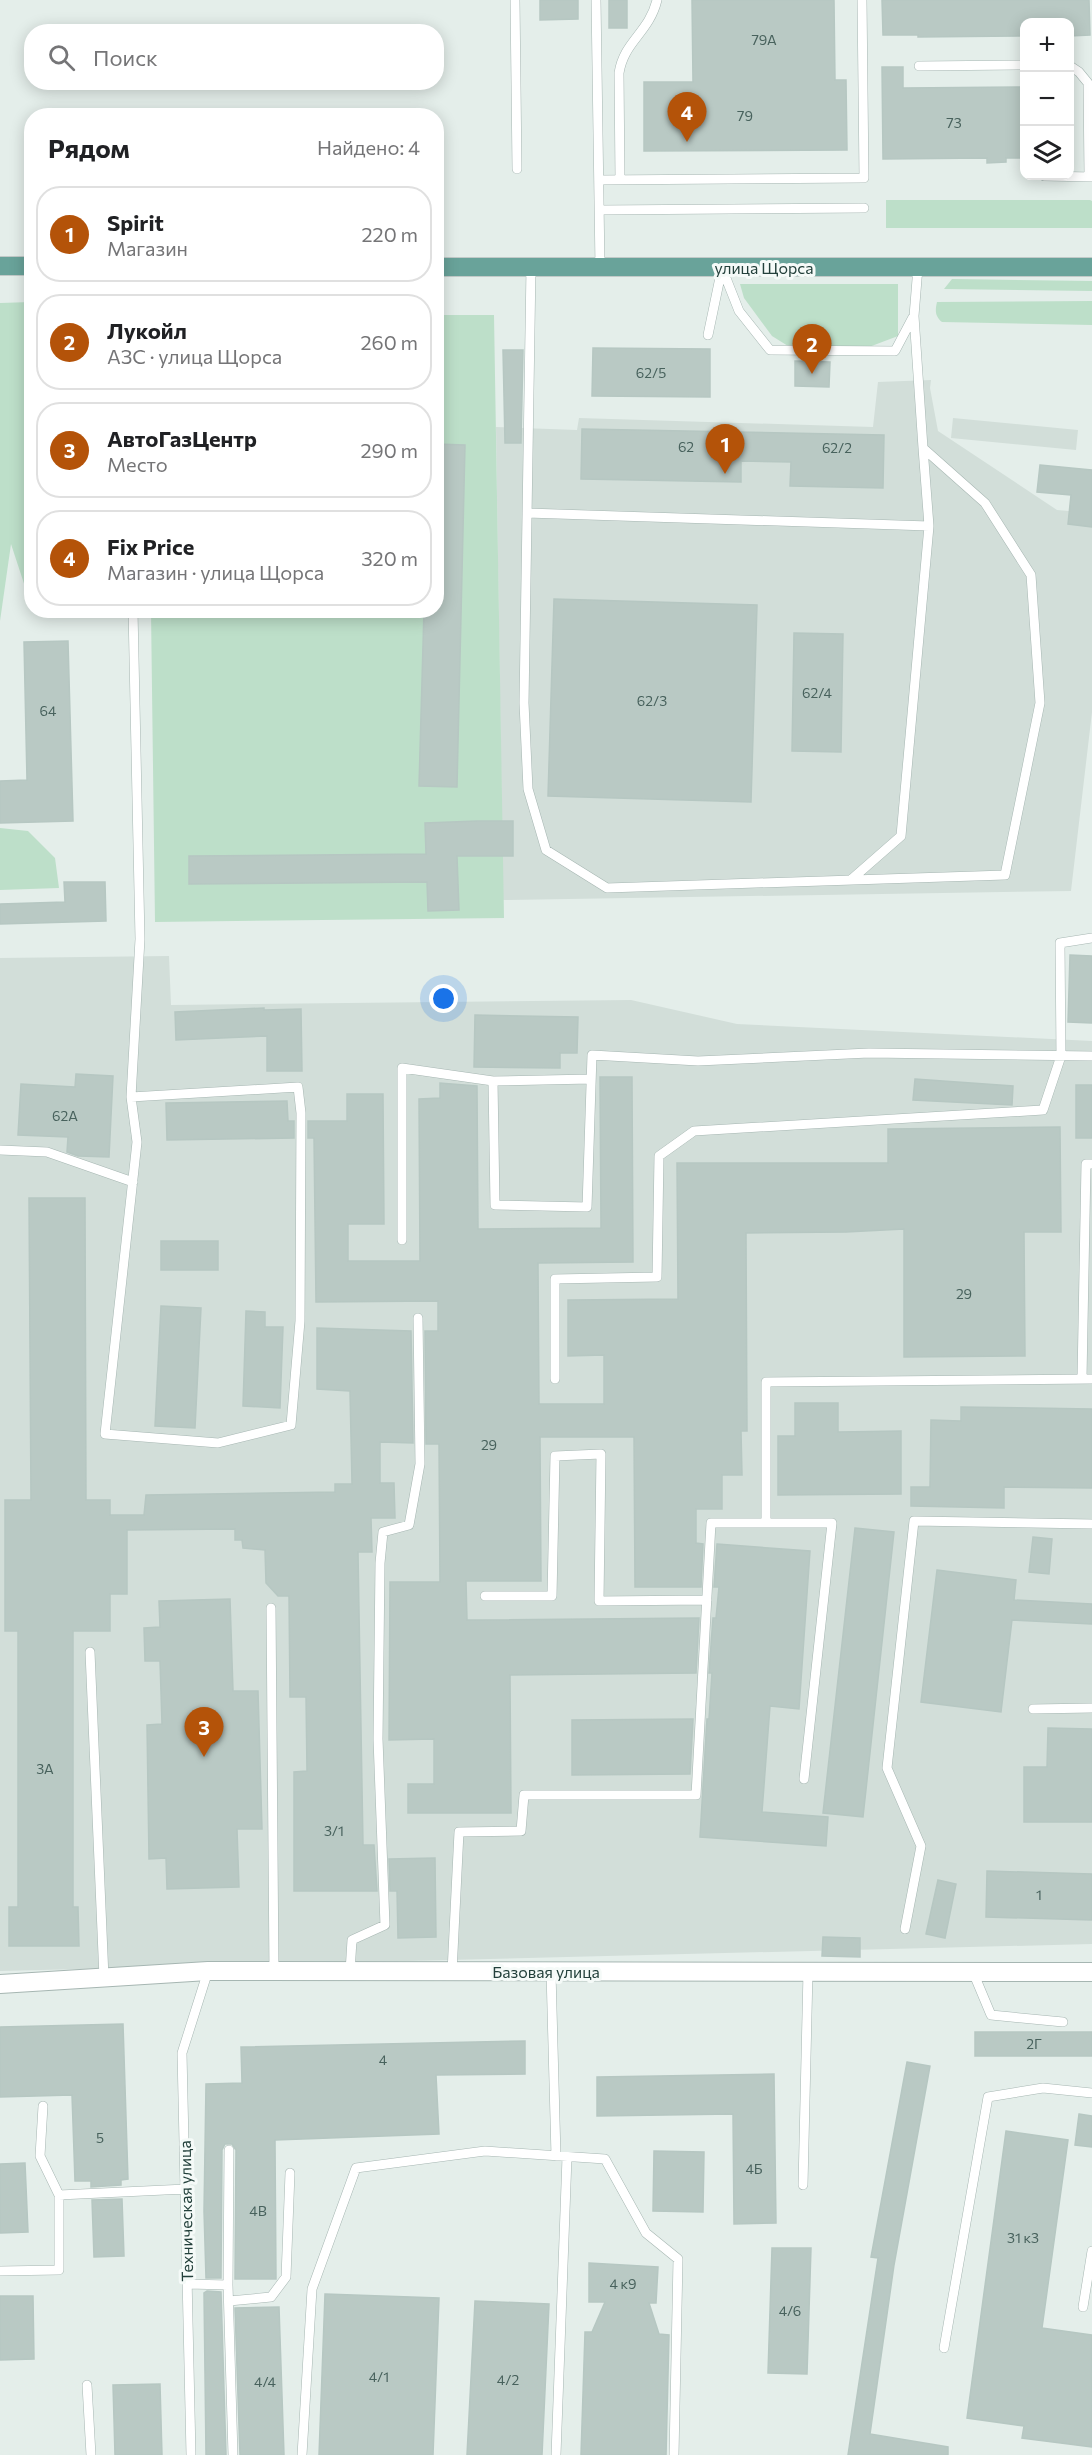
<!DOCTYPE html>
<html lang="ru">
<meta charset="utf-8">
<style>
:root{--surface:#fff;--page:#f2f2f2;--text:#202124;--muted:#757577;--line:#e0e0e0;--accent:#b45309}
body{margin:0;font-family:Commissioner,sans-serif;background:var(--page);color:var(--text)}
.controls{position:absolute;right:18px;top:18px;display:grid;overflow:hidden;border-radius:12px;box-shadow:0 3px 15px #0003}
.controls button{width:54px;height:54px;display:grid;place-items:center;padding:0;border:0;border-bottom:2px solid var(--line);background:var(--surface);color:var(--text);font:30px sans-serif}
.you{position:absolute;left:444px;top:999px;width:21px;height:21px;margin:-15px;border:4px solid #fff;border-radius:50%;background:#1a73e8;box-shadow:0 0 0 9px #1a73e833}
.badge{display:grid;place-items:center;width:39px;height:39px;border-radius:50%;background:var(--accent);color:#fff;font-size:20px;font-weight:700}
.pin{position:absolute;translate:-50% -50px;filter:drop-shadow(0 2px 3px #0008)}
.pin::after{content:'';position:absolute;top:32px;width:21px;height:18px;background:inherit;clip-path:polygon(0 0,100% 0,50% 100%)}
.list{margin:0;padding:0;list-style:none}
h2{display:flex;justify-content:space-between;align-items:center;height:78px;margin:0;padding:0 24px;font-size:26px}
h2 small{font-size:20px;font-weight:400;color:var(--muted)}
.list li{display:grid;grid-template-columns:39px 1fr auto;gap:18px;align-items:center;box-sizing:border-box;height:96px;margin:0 12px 12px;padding:0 12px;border:2px solid var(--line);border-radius:24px}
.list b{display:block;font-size:22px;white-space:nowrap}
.list p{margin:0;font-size:20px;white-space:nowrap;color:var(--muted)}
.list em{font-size:20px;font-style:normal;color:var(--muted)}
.icon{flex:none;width:33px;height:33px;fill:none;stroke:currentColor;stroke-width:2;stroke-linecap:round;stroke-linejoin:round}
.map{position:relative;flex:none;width:1092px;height:2455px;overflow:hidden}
.search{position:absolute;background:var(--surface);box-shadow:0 3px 15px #0003;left:24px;top:24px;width:420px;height:66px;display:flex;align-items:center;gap:15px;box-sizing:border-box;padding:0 21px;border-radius:24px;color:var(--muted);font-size:22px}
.panel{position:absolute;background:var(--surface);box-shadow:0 3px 15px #0003;left:24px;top:108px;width:420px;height:510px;border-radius:24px}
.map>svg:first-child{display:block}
.built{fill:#d2ded9}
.green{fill:#bddfc9}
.building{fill:#b9c9c4;stroke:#b6c7c2;stroke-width:1.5}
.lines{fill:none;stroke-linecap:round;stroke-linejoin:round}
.lane-casing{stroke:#a6b6b2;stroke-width:10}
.street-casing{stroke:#a6b6b2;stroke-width:20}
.primary-casing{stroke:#c1cac8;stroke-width:20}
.lane{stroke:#fff;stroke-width:9}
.street{stroke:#fff;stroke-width:18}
.primary{stroke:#69a39a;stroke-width:18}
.labels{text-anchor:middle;stroke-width:6;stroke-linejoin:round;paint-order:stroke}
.number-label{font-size:14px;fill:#48625d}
.street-label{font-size:16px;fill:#23403b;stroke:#f5faf8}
</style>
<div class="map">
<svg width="1092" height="2455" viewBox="0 0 1092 2455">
<rect width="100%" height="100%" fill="#e4eeea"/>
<!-- built -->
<path class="built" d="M 931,380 L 930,388 L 938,431 L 1057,510 L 1092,513 L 1092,712 L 1071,891 L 503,900 L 496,427 L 577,430 L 579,418 L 873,427 L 878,382 Z
M 953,418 L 1078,430 L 1076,450 L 951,438 Z
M 169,956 L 171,1005 L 631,1000 L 737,1024 L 1092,1041 L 1092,1944 L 0,1971 L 0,958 Z"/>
<!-- green -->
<path class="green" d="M 886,200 L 1090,200 L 1092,201 L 1092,228 L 886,228 Z
M 952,279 L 1092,281 L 1092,291 L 944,289 Z
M 740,284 L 898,284 L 898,336 L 869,347 L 788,346 L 772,336 L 744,298 Z
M 1092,301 L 1092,325 L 942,322 C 935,316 935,311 937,302 Z
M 31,302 L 31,605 L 11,544 L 0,621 L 0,303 Z
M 437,315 L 494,315 L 504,918 L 155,922 L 151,611 L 436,610 Z
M 0,828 L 28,831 L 55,858 L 59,888 L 0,890 Z"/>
<!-- building -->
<path class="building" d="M 540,0 L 578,0 L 578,19 L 540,20 Z
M 609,0 L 627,0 L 627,28 L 609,28 Z
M 692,0 L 834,0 L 835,80 L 846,80 L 847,150 L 644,151 L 644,82 L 693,82 Z
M 882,0 L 1089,0 L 1090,35 L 1070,36 L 1070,22 L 1024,22 L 1024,36 L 918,37 L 918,35 L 883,35 Z
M 882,67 L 903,67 L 903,88 L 1024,87 L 1024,158 L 1006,158 L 1006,162 L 987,163 L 987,158 L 883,159 Z
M 593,348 L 710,349 L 710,397 L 592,396 Z
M 503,350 L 523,350 L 521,443 L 505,443 Z
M 795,361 L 830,362 L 829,387 L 795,386 Z
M 582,429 L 884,435 L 883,488 L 790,486 L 791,462 L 741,461 L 741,482 L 581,479 Z
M 436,444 L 465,445 L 457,787 L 419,786 L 424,610 L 436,610 Z
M 1040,465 L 1092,470 L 1092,527 L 1068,524 L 1071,495 L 1037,492 Z
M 554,599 L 757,605 L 751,802 L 548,796 Z
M 794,633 L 843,634 L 841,752 L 792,751 Z
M 68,641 L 73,821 L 0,823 L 0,781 L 27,780 L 24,642 Z
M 477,821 L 513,821 L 513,856 L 457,856 L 459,910 L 428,911 L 427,882 L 189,884 L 189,856 L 426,854 L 425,823 Z
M 64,882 L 105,882 L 106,921 L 0,924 L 0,904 L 65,902 Z
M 1070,955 L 1092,956 L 1092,1023 L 1068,1022 Z
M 264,1008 L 264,1010 L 301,1009 L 302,1071 L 267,1071 L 267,1036 L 176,1040 L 175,1012 Z
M 475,1015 L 578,1017 L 577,1053 L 560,1053 L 560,1068 L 474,1067 Z
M 76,1074 L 113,1076 L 109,1157 L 78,1156 L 67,1152 L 68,1137 L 18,1135 L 21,1084 L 75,1087 Z
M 600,1077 L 632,1077 L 633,1262 L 538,1263 L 539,1404 L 604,1404 L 604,1355 L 568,1356 L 568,1300 L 678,1299 L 677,1163 L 888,1163 L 888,1129 L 1060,1127 L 1061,1232 L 1024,1232 L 1025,1356 L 904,1357 L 904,1229 L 846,1232 L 746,1233 L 747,1431 L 741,1431 L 742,1475 L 722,1475 L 722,1509 L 696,1509 L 696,1543 L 703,1544 L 701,1587 L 635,1587 L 634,1437 L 540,1437 L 541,1581 L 466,1581 L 467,1620 L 699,1618 L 696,1673 L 510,1675 L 511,1813 L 408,1813 L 408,1784 L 434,1784 L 434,1739 L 389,1740 L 390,1582 L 440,1582 L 439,1444 L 426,1444 L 425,1331 L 438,1331 L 438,1301 L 316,1302 L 314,1138 L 308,1138 L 308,1121 L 347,1121 L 347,1094 L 383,1094 L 384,1224 L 348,1224 L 348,1261 L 420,1261 L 419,1099 L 440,1098 L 440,1083 L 477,1086 L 478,1229 L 601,1228 Z
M 915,1079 L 1013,1086 L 1012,1105 L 913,1100 Z
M 1076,1085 L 1092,1085 L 1092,1138 L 1076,1138 Z
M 287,1101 L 288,1121 L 294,1121 L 294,1138 L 167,1140 L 166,1103 Z
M 29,1198 L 85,1198 L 86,1500 L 110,1500 L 110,1515 L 144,1515 L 146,1495 L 335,1492 L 335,1484 L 352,1484 L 350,1391 L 317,1389 L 317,1328 L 411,1331 L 413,1443 L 380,1442 L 380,1483 L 394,1483 L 395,1518 L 371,1518 L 372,1552 L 358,1552 L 363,1845 L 374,1845 L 377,1891 L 294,1891 L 294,1772 L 307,1771 L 306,1697 L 290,1697 L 289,1596 L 278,1596 L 266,1583 L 265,1550 L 243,1548 L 242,1540 L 235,1540 L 235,1529 L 127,1530 L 127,1594 L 110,1594 L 110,1631 L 73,1631 L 73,1907 L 78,1907 L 79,1946 L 9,1946 L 9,1907 L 18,1907 L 18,1631 L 5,1631 L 5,1500 L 31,1500 Z
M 161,1241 L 218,1241 L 218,1270 L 161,1270 Z
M 161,1306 L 201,1308 L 195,1428 L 155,1426 Z
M 246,1311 L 265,1312 L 265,1327 L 283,1327 L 280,1408 L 243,1406 Z
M 795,1403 L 838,1403 L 838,1432 L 901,1431 L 901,1494 L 778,1495 L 778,1436 L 795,1436 Z
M 961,1407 L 1092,1409 L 1092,1488 L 1004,1487 L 1004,1508 L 911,1506 L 911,1487 L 930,1487 L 931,1420 L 961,1421 Z
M 855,1528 L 894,1532 L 863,1817 L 823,1813 Z
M 1033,1537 L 1052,1539 L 1049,1574 L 1029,1572 Z
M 717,1544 L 810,1551 L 799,1709 L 770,1706 L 762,1812 L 828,1817 L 826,1846 L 700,1837 L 707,1719 L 709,1719 L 712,1673 L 709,1673 L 713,1618 L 716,1618 L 719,1587 L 714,1587 Z
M 937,1570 L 1016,1580 L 1014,1600 L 1092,1604 L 1092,1624 L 1012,1620 L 1001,1712 L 921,1702 Z
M 230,1599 L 233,1691 L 258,1691 L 262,1829 L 237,1829 L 239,1887 L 167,1889 L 166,1858 L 149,1859 L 147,1725 L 162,1724 L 160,1661 L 145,1661 L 144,1628 L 160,1627 L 159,1601 Z
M 693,1719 L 690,1774 L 572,1775 L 572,1720 Z
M 1048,1728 L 1092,1729 L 1092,1822 L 1024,1822 L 1024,1767 L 1047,1767 Z
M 435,1858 L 436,1937 L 398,1938 L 397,1891 L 390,1891 L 389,1859 Z
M 987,1871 L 1092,1874 L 1092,1920 L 986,1917 Z
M 938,1880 L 956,1884 L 945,1938 L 926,1934 Z
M 823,1937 L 860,1938 L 860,1957 L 822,1956 Z
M 123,2024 L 128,2179 L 121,2180 L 121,2185 L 91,2187 L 91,2181 L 75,2181 L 72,2095 L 0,2097 L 0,2027 Z
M 975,2032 L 1092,2032 L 1092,2056 L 975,2056 Z
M 525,2041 L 525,2074 L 436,2075 L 439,2134 L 275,2140 L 276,2279 L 235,2279 L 236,2150 L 232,2144 L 225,2144 L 222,2150 L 221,2278 L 206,2278 L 204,2211 L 206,2084 L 242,2083 L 241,2047 Z
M 907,2062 L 930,2066 L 894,2265 L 870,2434 L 948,2447 L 948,2455 L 848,2455 L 878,2258 L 871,2257 Z
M 774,2074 L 776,2223 L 734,2224 L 733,2114 L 597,2116 L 597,2077 Z
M 1079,2114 L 1092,2116 L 1092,2147 L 1075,2145 Z
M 1006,2131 L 1068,2140 L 1042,2328 L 1092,2335 L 1092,2447 L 1022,2438 L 1024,2426 L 967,2418 Z
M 654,2151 L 704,2152 L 703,2212 L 653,2211 Z
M 25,2163 L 28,2232 L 0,2233 L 0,2164 Z
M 122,2199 L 124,2256 L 94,2257 L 92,2200 Z
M 772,2248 L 811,2248 L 807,2374 L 768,2373 Z
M 589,2263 L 658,2267 L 656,2303 L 649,2303 L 659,2334 L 669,2335 L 666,2455 L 581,2455 L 585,2332 L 592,2332 L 605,2302 L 589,2302 Z
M 207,2291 L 221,2292 L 226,2455 L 206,2455 L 204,2293 Z
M 325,2294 L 439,2298 L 433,2455 L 319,2455 Z
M 0,2296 L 33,2296 L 34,2359 L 0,2360 Z
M 475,2301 L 549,2304 L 542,2455 L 467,2455 Z
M 279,2307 L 284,2455 L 240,2455 L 235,2308 Z
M 160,2384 L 162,2455 L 115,2455 L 113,2385 Z"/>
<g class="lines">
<!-- lane casing -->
<g class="lane-casing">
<path id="lane" d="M 515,0 L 517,169
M 596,0 L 600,267
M 919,66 L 1024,65
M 1070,66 L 1079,72 L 1088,83 L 1089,176
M 1044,176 L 1092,177
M 599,180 L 864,178 L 862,0
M 620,180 L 619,73 C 624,41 649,33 657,0
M 600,210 L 864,208
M 531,267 L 524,703 L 528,789 L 546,850 L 607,888 L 1005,875 L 1040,703 L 1031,575 L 985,503 L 923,448 L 914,316 L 918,267
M 722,268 L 739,311 L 770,350 L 895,351 L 913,317
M 708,335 L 722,268
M 527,513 L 929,526 L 923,448
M 853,878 L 901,836 L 929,526
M 591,1079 L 493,1081 L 495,1205 L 587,1207 L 592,1055 L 698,1061 L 869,1053 L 1092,1056
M 131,1097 L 298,1087 L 301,1113 L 300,1321 L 291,1425 L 218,1443 L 105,1434 L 137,1142 L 131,1097 L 140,939 L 133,610
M 0,1150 L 47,1152 L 133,1182
M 402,1240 L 402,1068 L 493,1081
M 1082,1378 L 1086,1164 L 1092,1164
M 555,1379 L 555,1279 L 657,1277 L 659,1156 L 694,1131 L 1043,1110 L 1061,1056 L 1060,943 L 1092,938
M 766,1523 L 832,1523 L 804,1779
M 485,1596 L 552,1596 L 555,1456 L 601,1454 L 599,1601 L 707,1600
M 271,1608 L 274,1972
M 90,1652 L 104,1978
M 1033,1709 L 1092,1708
M 905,1929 L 921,1846 L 887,1768 L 914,1521 L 1092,1524
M 350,1972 L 352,1940 L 385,1925 L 378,1739 L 380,1563 L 383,1532 L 409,1525 L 420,1464 L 418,1318
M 452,1972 L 459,1832 L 521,1831 L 524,1795 L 696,1795 L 711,1523 L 766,1523 L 766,1382 L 1092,1379
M 551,1972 L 556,2156
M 973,1972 L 991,2015 L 1063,2022
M 229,2150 L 228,2285 L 233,2455
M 803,2185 L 808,1972
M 59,2195 L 186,2189
M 0,2271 L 59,2270 L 59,2195 L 40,2156 L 43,2106
M 188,2284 L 228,2285
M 229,2301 L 271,2297 L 286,2277 L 290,2173
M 1083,2307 L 1092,2251
M 944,2348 L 988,2097 L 1043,2088 L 1092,2093
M 87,2385 L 91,2455
M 191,2455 L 182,2053 L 208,1971
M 302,2455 L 312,2289 L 356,2168 L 485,2151 L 605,2159 L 646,2233 L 678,2259 L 674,2455
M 556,2455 L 567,2157"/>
</g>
<!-- street casing -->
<g class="street-casing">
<path id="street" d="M 0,1984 L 208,1971 L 1092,1972"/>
</g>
<!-- primary casing -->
<g class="primary-casing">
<path id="primary" d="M 0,266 L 32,266
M 436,267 L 1092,267"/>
</g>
<!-- lane -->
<use href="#lane" class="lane"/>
<!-- street -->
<use href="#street" class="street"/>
<!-- primary -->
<use href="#primary" class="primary"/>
</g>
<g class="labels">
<!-- number labels -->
<g class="number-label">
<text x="764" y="45">79А</text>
<text x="745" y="121">79</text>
<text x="954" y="128">73</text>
<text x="651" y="378">62/5</text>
<text x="686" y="452">62</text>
<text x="837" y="453">62/2</text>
<text x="817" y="698">62/4</text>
<text x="652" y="706">62/3</text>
<text x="48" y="716">64</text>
<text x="65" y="1121">62А</text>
<text x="964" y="1299">29</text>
<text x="489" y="1450">29</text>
<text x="45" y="1774">3А</text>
<text x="334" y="1836">3/1</text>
<text x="1039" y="1900">1</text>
<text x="1034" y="2049">2Г</text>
<text x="383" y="2065">4</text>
<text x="100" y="2143">5</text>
<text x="754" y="2174">4Б</text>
<text x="258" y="2216">4В</text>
<text x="1023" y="2243">31 к3</text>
<text x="623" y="2289">4 к9</text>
<text x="790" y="2316">4/6</text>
<text x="379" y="2382">4/1</text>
<text x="508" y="2385">4/2</text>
<text x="265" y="2387">4/4</text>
</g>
<!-- street labels -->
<g class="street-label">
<text x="764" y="274">улица Щорса</text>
<text x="546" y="1978">Базовая улица</text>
<text transform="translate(186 2211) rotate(-91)" y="6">Техническая улица</text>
</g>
</g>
</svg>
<div class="controls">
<button>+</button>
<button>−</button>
<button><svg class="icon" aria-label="layers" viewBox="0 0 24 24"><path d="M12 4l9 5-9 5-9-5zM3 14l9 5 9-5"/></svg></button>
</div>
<div class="you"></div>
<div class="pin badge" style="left:725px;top:474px">1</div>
<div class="pin badge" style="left:812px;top:374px">2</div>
<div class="pin badge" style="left:204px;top:1757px">3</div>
<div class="pin badge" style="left:687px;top:142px">4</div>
<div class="search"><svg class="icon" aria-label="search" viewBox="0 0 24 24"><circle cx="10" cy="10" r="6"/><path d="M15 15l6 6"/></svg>Поиск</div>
<section class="panel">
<h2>Рядом<small>Найдено: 4</small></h2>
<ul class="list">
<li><span class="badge">1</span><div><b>Spirit</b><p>Магазин</p></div><em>220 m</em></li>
<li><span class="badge">2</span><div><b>Лукойл</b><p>АЗС · улица Щорса</p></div><em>260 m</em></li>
<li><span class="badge">3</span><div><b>АвтоГазЦентр</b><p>Место</p></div><em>290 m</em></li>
<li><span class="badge">4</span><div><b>Fix Price</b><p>Магазин · улица Щорса</p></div><em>320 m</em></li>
</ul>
</section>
</div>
